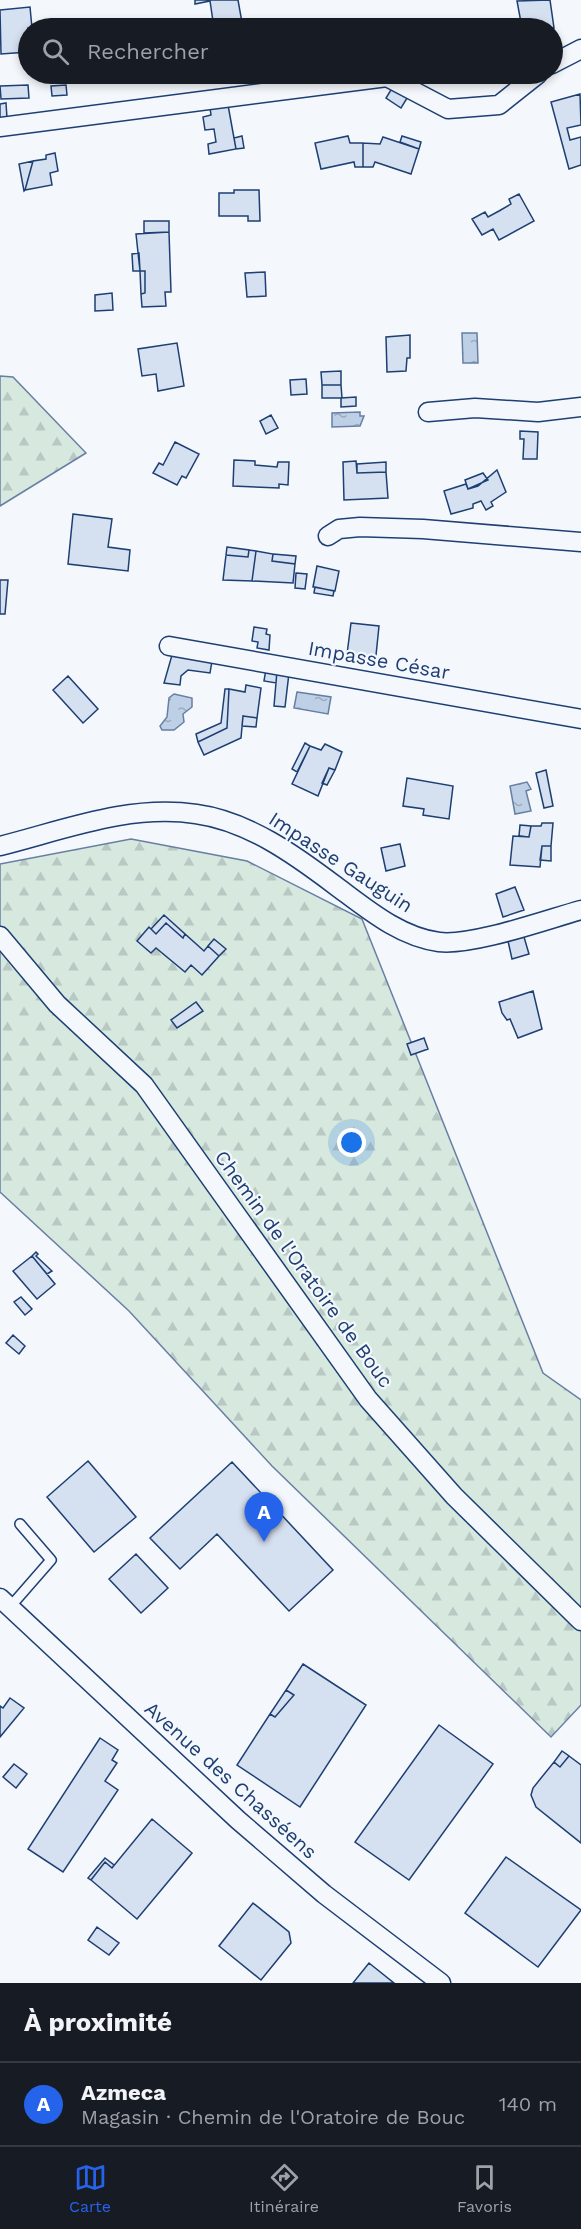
<!DOCTYPE html>
<html lang="fr">
<meta charset="utf-8">
<style>
:root{--surface:#171b24;--page:#242831;--text:#f1f3f6;--muted:#9ea1a6;--line:#363941;--accent:#2563eb}
body{margin:0;font-family:"Work Sans",sans-serif;background:var(--page);color:var(--text)}
.you{position:absolute;left:352px;top:1143px;width:21px;height:21px;margin:-15px;border:4px solid #fff;border-radius:50%;background:#1a73e8;box-shadow:0 0 0 9px #1a73e833}
.badge{display:grid;place-items:center;width:39px;height:39px;border-radius:50%;background:var(--accent);color:#fff;font-size:20px;font-weight:700}
.pin{position:absolute;translate:-50% -50px;filter:drop-shadow(0 2px 3px #0008)}
.pin::after{content:'';position:absolute;top:32px;width:21px;height:18px;background:inherit;clip-path:polygon(0 0,100% 0,50% 100%)}
.list{margin:0;padding:0;list-style:none}
h2{display:flex;justify-content:space-between;align-items:center;height:78px;margin:0;padding:0 24px;font-size:26px}
h2 small{font-size:20px;font-weight:400;color:var(--muted)}
.list li{display:grid;grid-template-columns:39px 1fr auto;gap:18px;align-items:center;box-sizing:border-box;height:84px;padding:0 24px;border-top:2px solid var(--line)}
.list b{display:block;font-size:22px;white-space:nowrap}
.list p{margin:0;font-size:20px;white-space:nowrap;color:var(--muted)}
.list em{font-size:20px;font-style:normal;color:var(--muted)}
.icon{flex:none;width:33px;height:33px;fill:none;stroke:currentColor;stroke-width:2;stroke-linecap:round;stroke-linejoin:round}
.map{position:relative;flex:none;width:581px;height:1983px;overflow:hidden}
.search{position:absolute;background:var(--surface);box-shadow:0 3px 9px #0003;left:18px;right:18px;top:18px;height:66px;display:flex;align-items:center;gap:15px;box-sizing:border-box;padding:0 21px;border-radius:33px;color:var(--muted);font-size:22px}
.sheet{height:162px;background:var(--surface)}
nav{display:flex;justify-content:space-around;align-items:center;box-sizing:border-box;height:84px;border-top:2px solid var(--line);background:var(--surface);font-size:16px;color:var(--muted)}
nav a{display:grid;justify-items:center;gap:3px}
nav .on{color:var(--accent)}
.map>svg:first-child{display:block}
.forest{fill:url(#forest-firs);stroke:#687fa3;stroke-width:1.5}
.water{fill:url(#water-ripples);stroke:#687fa3;stroke-width:1.5}
.building{fill:#d5e0f0;stroke:#1d3f73;stroke-width:1.5}
.lines{fill:none;stroke-linecap:round;stroke-linejoin:round}
.service-casing{stroke:#1d3f73;stroke-width:12}
.minor-casing{stroke:#1d3f73;stroke-width:21}
.service{stroke:#f4f7fb;stroke-width:9}
.minor{stroke:#f4f7fb;stroke-width:18}
.labels{text-anchor:middle;stroke-width:4.5;stroke-linejoin:round;paint-order:stroke}
.street-label{font-size:20px;fill:#1d3f73;stroke:#f4f7fb}
</style>
<div class="map">
<svg width="581" height="1983" viewBox="0 0 581 1983">
<defs>
<pattern id="forest-firs" width="22" height="20" patternUnits="userSpaceOnUse" patternTransform="scale(1.5)"><rect width="22" height="20" fill="#d7e8df"/><path d="M5 1l3.5 6h-7zM16 11l3.5 6h-7z" fill="#b8c8c3"/></pattern>
<pattern id="water-ripples" width="26" height="14" patternUnits="userSpaceOnUse" patternTransform="scale(1.5)"><rect width="26" height="14" fill="#bed0e5"/><path d="M2 4q2-2 4 0t4 0M15 11q2-2 4 0t4 0" fill="none" stroke="#9aaabe"/></pattern>
</defs>
<rect width="100%" height="100%" fill="#f4f7fb"/>
<!-- forest -->
<path class="forest" d="M 0,376 L 13,377 L 86,453 L 0,506 Z
M 131,839 L 247,861 L 362,919 L 543,1373 L 581,1400 L 581,1705 L 551,1737 L 272,1466 L 129,1311 L 0,1192 L 0,864 Z"/>
<!-- water -->
<path class="water" d="M 462,333 L 477,333 L 478,363 L 463,363 Z
M 360,412 L 360,416 L 364,416 L 360,426 L 332,427 L 332,413 Z
M 297,692 L 331,697 L 328,714 L 294,708 Z
M 174,694 L 192,698 L 192,707 L 183,714 L 184,722 L 174,730 L 162,730 L 160,726 L 167,717 L 169,698 Z
M 527,782 L 531,789 L 526,791 L 531,811 L 515,814 L 510,786 Z"/>
<!-- building -->
<path class="building" d="M 195,0 L 238,0 L 243,28 L 214,28 L 210,1 L 195,4 Z
M 550,0 L 554,28 L 522,28 L 517,1 Z
M 30,7 L 32,28 L 28,28 L 28,52 L 1,54 L 0,10 Z
M 28,85 L 29,98 L 1,99 L 0,86 Z
M 66,85 L 67,95 L 52,96 L 51,86 Z
M 394,85 L 409,95 L 401,108 L 386,98 Z
M 580,94 L 581,125 L 567,128 L 570,140 L 581,137 L 581,165 L 569,169 L 551,102 Z
M 6,103 L 7,118 L 0,118 L 0,104 Z
M 228,105 L 236,149 L 209,154 L 208,144 L 216,142 L 214,129 L 205,130 L 203,117 L 211,115 L 210,108 Z
M 242,136 L 244,148 L 236,149 L 234,138 Z
M 348,136 L 350,143 L 363,143 L 363,167 L 355,167 L 354,162 L 321,169 L 315,143 Z
M 402,136 L 421,142 L 419,149 L 400,142 Z
M 383,137 L 419,149 L 411,174 L 375,162 L 373,167 L 363,167 L 363,143 L 380,144 Z
M 55,153 L 58,171 L 50,173 L 52,185 L 25,190 L 33,161 L 46,159 L 46,155 Z
M 33,161 L 25,190 L 24,191 L 19,164 Z
M 234,190 L 259,190 L 260,221 L 248,221 L 248,216 L 219,216 L 219,193 L 234,193 Z
M 519,194 L 534,221 L 499,240 L 493,229 L 482,235 L 472,219 L 485,212 L 488,217 L 499,211 L 511,204 L 509,199 Z
M 144,221 L 169,221 L 169,232 L 144,233 Z
M 169,232 L 171,292 L 165,292 L 166,306 L 142,307 L 141,294 L 145,293 L 145,271 L 140,271 L 136,234 Z
M 139,253 L 140,271 L 133,271 L 132,254 Z
M 140,271 L 145,271 L 145,293 L 141,294 Z
M 265,272 L 266,296 L 247,297 L 245,273 Z
M 112,293 L 113,310 L 95,311 L 95,295 Z
M 410,335 L 410,358 L 407,358 L 406,371 L 387,372 L 386,337 Z
M 177,343 L 184,386 L 158,391 L 156,374 L 142,376 L 138,349 Z
M 341,371 L 341,385 L 322,385 L 321,372 Z
M 306,379 L 307,394 L 291,395 L 290,380 Z
M 322,385 L 341,385 L 342,398 L 322,398 Z
M 356,397 L 356,406 L 341,407 L 341,398 Z
M 271,415 L 278,428 L 266,434 L 260,421 Z
M 520,431 L 538,432 L 537,459 L 523,459 L 524,439 L 520,439 Z
M 175,442 L 199,454 L 186,478 L 182,476 L 177,485 L 153,473 L 159,463 L 163,465 Z
M 234,460 L 255,461 L 255,465 L 277,467 L 278,462 L 289,462 L 288,485 L 279,484 L 279,488 L 233,486 Z
M 356,461 L 357,473 L 386,472 L 388,498 L 344,500 L 343,462 Z
M 386,462 L 386,472 L 357,473 L 357,464 Z
M 497,470 L 506,492 L 491,502 L 493,506 L 486,510 L 481,501 L 473,504 L 473,508 L 451,514 L 444,491 L 466,484 L 468,489 L 478,486 Z
M 483,473 L 488,480 L 468,489 L 465,480 Z
M 73,514 L 112,519 L 108,547 L 130,550 L 128,571 L 68,564 Z
M 227,547 L 249,550 L 248,557 L 226,555 Z
M 249,550 L 256,551 L 252,581 L 223,580 L 226,555 L 248,557 Z
M 256,551 L 273,554 L 272,561 L 295,564 L 293,583 L 252,581 Z
M 273,554 L 296,556 L 295,564 L 272,561 Z
M 317,566 L 339,571 L 335,591 L 313,587 Z
M 296,573 L 307,574 L 305,589 L 295,588 Z
M 0,580 L 8,580 L 5,614 L 0,614 Z
M 315,587 L 334,591 L 333,596 L 314,593 Z
M 351,623 L 379,626 L 375,665 L 346,662 Z
M 254,627 L 267,629 L 266,634 L 270,635 L 269,650 L 257,648 L 258,642 L 252,641 Z
M 172,655 L 212,661 L 210,673 L 188,670 L 181,676 L 180,685 L 164,683 Z
M 266,669 L 277,671 L 276,683 L 264,681 Z
M 277,671 L 289,673 L 285,707 L 274,706 Z
M 68,676 L 98,709 L 83,723 L 53,690 Z
M 246,685 L 261,688 L 257,718 L 243,716 L 241,738 L 204,755 L 198,742 L 227,728 L 229,689 L 245,692 Z
M 225,689 L 229,689 L 227,728 L 198,742 L 196,734 L 221,723 Z
M 243,716 L 257,718 L 256,727 L 242,726 Z
M 305,743 L 310,746 L 297,772 L 292,769 Z
M 325,744 L 342,752 L 335,770 L 329,768 L 318,796 L 292,784 L 310,746 L 321,750 Z
M 329,768 L 335,770 L 327,785 L 322,783 Z
M 546,770 L 553,806 L 544,808 L 536,773 Z
M 407,778 L 453,786 L 449,819 L 423,815 L 424,809 L 403,806 Z
M 542,823 L 553,823 L 551,846 L 542,846 L 540,867 L 510,865 L 513,836 L 529,837 L 531,826 L 541,826 Z
M 520,825 L 531,826 L 529,837 L 519,836 Z
M 400,844 L 405,866 L 386,871 L 381,848 Z
M 542,846 L 551,846 L 551,861 L 540,860 Z
M 515,887 L 524,910 L 503,917 L 496,894 Z
M 164,915 L 185,934 L 183,938 L 166,923 L 156,934 L 151,929 Z
M 166,923 L 183,938 L 185,934 L 204,951 L 208,946 L 219,956 L 202,975 L 191,965 L 185,972 L 156,948 L 151,953 L 137,941 L 149,927 L 156,934 Z
M 524,937 L 529,954 L 512,959 L 508,941 Z
M 214,939 L 226,949 L 219,956 L 208,946 Z
M 533,991 L 542,1029 L 518,1038 L 510,1019 L 507,1020 L 502,1013 L 499,1002 Z
M 196,1002 L 203,1011 L 177,1028 L 171,1020 Z
M 424,1038 L 428,1049 L 411,1055 L 407,1044 Z
M 36,1252 L 38,1254 L 36,1256 L 52,1271 L 47,1274 L 32,1256 Z
M 32,1256 L 55,1284 L 37,1299 L 13,1271 Z
M 21,1297 L 32,1309 L 25,1315 L 14,1302 Z
M 13,1335 L 25,1346 L 19,1354 L 6,1343 Z
M 88,1461 L 136,1517 L 94,1552 L 47,1497 Z
M 232,1462 L 333,1570 L 289,1611 L 217,1534 L 180,1569 L 150,1538 Z
M 136,1554 L 168,1588 L 141,1613 L 109,1579 Z
M 303,1664 L 366,1705 L 300,1807 L 237,1765 L 270,1714 L 275,1717 L 294,1695 L 286,1690 Z
M 286,1690 L 294,1695 L 275,1717 L 270,1714 Z
M 10,1698 L 24,1708 L 0,1737 L 0,1706 L 3,1708 Z
M 439,1725 L 493,1764 L 409,1880 L 355,1842 Z
M 100,1738 L 118,1750 L 112,1760 L 117,1763 L 105,1781 L 118,1790 L 63,1872 L 28,1849 Z
M 562,1751 L 569,1756 L 560,1767 L 554,1762 Z
M 569,1756 L 581,1765 L 581,1843 L 536,1807 L 531,1795 L 533,1788 L 554,1762 L 560,1767 Z
M 14,1764 L 27,1774 L 16,1788 L 3,1777 Z
M 152,1819 L 192,1853 L 137,1919 L 91,1880 L 105,1862 L 112,1868 Z
M 506,1857 L 581,1910 L 538,1967 L 465,1913 Z
M 105,1858 L 114,1865 L 112,1868 L 105,1862 L 91,1880 L 88,1878 Z
M 253,1903 L 289,1932 L 291,1943 L 261,1980 L 219,1946 Z
M 97,1927 L 119,1943 L 109,1955 L 88,1940 Z
M 369,1963 L 394,1983 L 353,1983 Z"/>
<g class="lines">
<!-- service casing -->
<g class="service-casing">
<path id="service" d="M 10,1607 L 51,1560 L 20,1524"/>
</g>
<!-- minor casing -->
<g class="minor-casing">
<path id="minor" d="M 552,64 L 581,49
M 0,127 L 387,77 L 448,109 L 499,105 L 538,74
M 428,412 L 475,408 L 538,412 L 581,407
M 328,536 L 339,529 L 360,527 L 423,529 L 581,542
M 169,646 L 581,719
M 0,846 C 64,830 129,804 196,814 C 248,821 295,855 336,886 C 367,909 400,937 439,942 C 473,946 545,920 581,910
M 0,936 L 57,1004 L 144,1085 L 368,1399 L 454,1496 L 581,1621
M 0,1598 L 238,1820 L 324,1894 L 441,1983"/>
</g>
<!-- service -->
<use href="#service" class="service"/>
<!-- minor -->
<use href="#minor" class="minor"/>
</g>
<g class="labels">
<!-- street labels -->
<g class="street-label">
<text transform="translate(379 660) rotate(10)" y="7">Impasse César</text>
<text transform="translate(341 862) rotate(33)" y="7">Impasse Gauguin</text>
<text transform="translate(304 1269) rotate(54)" y="7">Chemin de l'Oratoire de Bouc</text>
<text transform="translate(231 1780) rotate(42)" y="7">Avenue des Chasséens</text>
</g>
</g>
</svg>
<div class="you"></div>
<div class="pin badge" style="left:264px;top:1542px">A</div>
<div class="search"><svg class="icon" aria-label="search" viewBox="0 0 24 24"><circle cx="10" cy="10" r="6"/><path d="M15 15l6 6"/></svg>Rechercher</div>
</div>
<section class="sheet">
<h2>À proximité<small></small></h2>
<ul class="list">
<li><span class="badge">A</span><div><b>Azmeca</b><p>Magasin · Chemin de l'Oratoire de Bouc</p></div><em>140 m</em></li>
</ul>
</section>
<nav>
<a class="on"><svg class="icon" aria-label="map" viewBox="0 0 24 24"><path d="M3 6l6-2 6 2 6-2v14l-6 2-6-2-6 2zM9 4v14M15 6v14"/></svg>Carte</a>
<a><svg class="icon" aria-label="directions" viewBox="0 0 24 24"><path d="M12 3l9 9-9 9-9-9zM9 14v-3h6M13 9l2 2-2 2"/></svg>Itinéraire</a>
<a><svg class="icon" aria-label="saved" viewBox="0 0 24 24"><path d="M7 4h10v16l-5-4-5 4z"/></svg>Favoris</a>
</nav>
